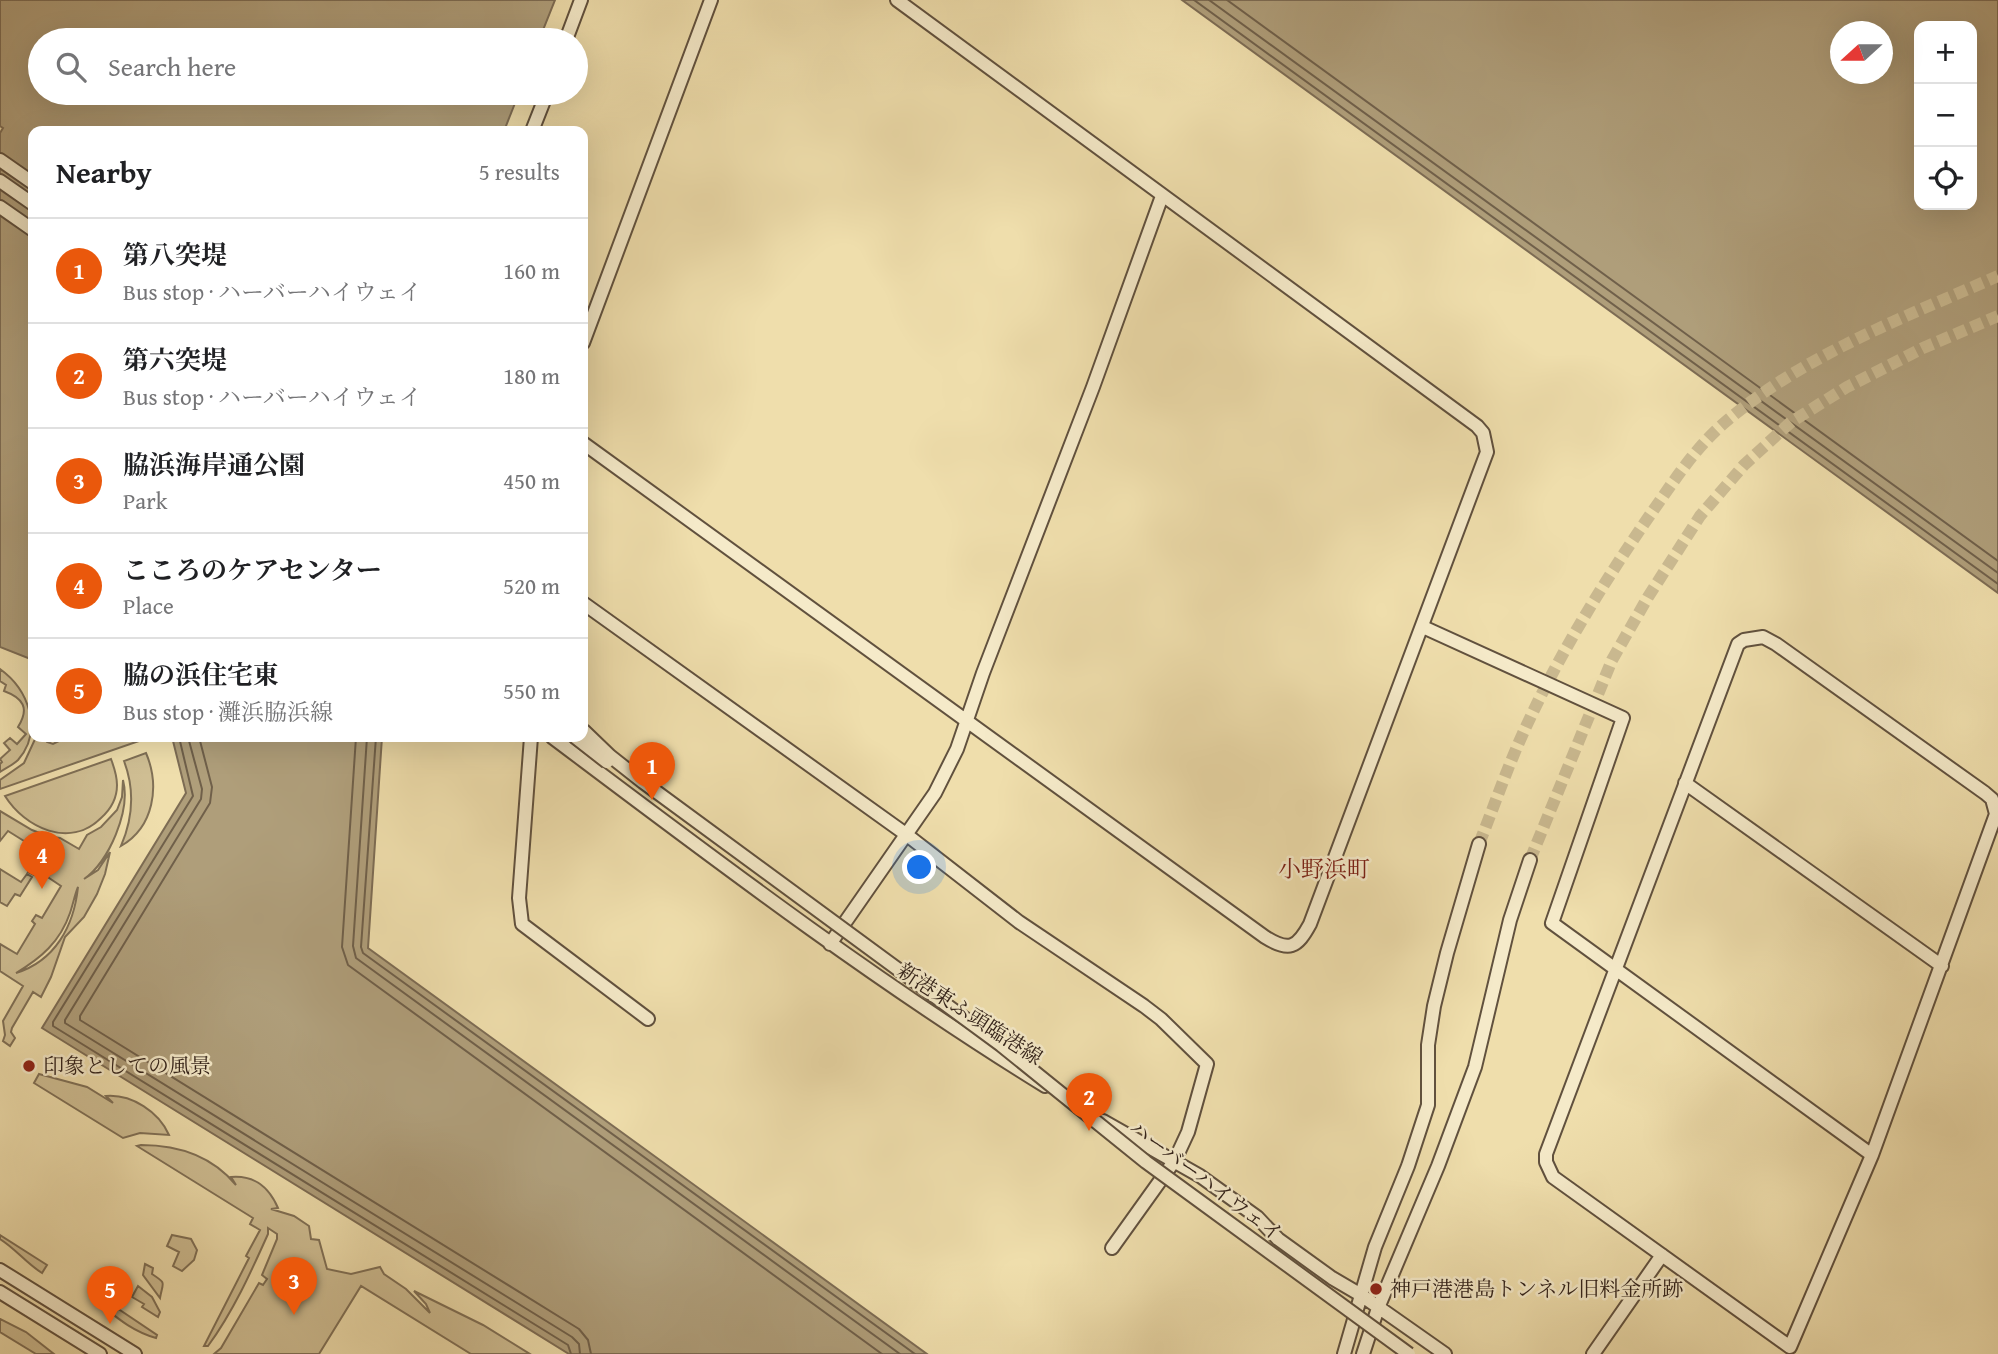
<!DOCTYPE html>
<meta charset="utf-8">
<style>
:root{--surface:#fff;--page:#f2f2f2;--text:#202124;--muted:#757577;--line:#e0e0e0;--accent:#ea580c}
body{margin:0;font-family:"Gentium Book Plus","Noto Serif JP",serif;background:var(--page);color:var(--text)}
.controls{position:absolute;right:21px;top:21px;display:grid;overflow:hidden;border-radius:14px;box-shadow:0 7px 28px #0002}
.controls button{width:63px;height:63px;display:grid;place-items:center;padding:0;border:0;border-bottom:2px solid var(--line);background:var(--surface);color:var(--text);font:35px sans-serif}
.compass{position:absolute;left:1830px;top:21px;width:63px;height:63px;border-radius:50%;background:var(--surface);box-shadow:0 7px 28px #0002;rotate:249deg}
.you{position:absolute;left:920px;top:868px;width:24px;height:24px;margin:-18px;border:5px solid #fff;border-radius:50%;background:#1a73e8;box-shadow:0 0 0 10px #1a73e833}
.badge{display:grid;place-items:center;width:46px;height:46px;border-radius:50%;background:var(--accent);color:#fff;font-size:23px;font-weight:700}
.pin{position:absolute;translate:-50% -58px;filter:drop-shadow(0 2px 4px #0008)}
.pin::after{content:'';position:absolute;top:37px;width:24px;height:21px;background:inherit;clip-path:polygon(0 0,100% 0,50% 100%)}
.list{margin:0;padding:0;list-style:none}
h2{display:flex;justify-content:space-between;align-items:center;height:91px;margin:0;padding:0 28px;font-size:30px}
h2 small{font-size:23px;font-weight:400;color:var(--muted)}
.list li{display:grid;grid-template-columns:46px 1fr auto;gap:21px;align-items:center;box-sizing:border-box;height:105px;padding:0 28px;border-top:2px solid var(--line)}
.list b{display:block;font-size:26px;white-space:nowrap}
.list p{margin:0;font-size:23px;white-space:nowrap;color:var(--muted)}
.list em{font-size:23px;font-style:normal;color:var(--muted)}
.icon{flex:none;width:38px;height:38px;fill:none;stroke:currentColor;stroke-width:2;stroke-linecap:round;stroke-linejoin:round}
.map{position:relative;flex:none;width:1998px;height:1354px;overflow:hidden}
.search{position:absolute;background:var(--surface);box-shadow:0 7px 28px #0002;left:28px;top:28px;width:560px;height:77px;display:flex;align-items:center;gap:18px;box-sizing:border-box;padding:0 24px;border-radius:38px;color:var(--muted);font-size:26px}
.panel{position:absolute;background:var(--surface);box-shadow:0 7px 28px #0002;left:28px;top:126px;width:560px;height:616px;border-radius:14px}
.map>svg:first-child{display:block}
.green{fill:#cfbe93;stroke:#807056;stroke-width:2;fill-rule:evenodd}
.water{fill:#af9e7a;stroke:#7d6c54;stroke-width:2;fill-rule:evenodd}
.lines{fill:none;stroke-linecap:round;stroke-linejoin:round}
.shore{stroke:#70604a;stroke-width:2}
.minor-tunnel{stroke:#c9b88f;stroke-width:12;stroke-dasharray:12 6;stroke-linecap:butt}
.minor-casing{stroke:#61513e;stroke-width:16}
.minor{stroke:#f5eac9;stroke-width:12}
.minor-bridge-casing{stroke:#61513e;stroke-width:16;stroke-linecap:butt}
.minor-bridge{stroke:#f5eac9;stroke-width:12}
.poi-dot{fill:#8f2418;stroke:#f5eac9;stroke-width:2.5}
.labels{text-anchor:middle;stroke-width:5;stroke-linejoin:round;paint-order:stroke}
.street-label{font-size:21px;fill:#32221a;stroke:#f5eac9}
.poi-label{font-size:21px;fill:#32221a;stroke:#f5eac9;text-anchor:start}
.neighbourhood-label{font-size:23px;fill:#7a1f14;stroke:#f5eac9}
</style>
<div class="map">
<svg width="1998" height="1354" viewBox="0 0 1998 1354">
<rect width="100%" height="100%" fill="#efdeac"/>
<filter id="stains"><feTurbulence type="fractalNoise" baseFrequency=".00286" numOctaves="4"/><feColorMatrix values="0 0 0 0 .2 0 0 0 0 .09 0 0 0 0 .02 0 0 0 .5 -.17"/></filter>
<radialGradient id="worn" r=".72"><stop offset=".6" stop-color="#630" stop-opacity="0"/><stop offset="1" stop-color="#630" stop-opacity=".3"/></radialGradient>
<!-- green -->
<path class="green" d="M 0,669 C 28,689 44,730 18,760 C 13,765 6,768 0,772 L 0,764 L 2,762 L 0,759 L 10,750 L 4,743 L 10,738 L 17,744 L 26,734 L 18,727 C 30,708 23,698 4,691 L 6,685 L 0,681 Z
M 36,737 L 45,737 L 47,742 L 53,744 L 59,741 L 61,737 L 136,737 L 139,741 L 0,789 L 0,780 L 24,763 Z
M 146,753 C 160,786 154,827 121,846 C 133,818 135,790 124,761 Z
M 111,759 C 114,767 117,776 117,785 C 117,798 110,810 101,818 C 70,849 25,828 5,796 Z
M 123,780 C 131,810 109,862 84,879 L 98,870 L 110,852 L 105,874 L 97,894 L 84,917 L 65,937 L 51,977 L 41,997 L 33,992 L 12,1028 L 11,1032 L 15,1038 L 10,1046 L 3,1041 L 5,1035 L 3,1021 L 23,986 L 0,971 L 0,944 L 17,954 L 35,924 L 32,921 L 36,915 L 42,918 L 61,886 L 37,870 L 34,875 L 28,872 L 40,851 L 8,831 L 0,841 L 0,811 L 32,830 L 47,836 L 60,838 L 79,849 L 87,835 L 101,827 L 117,810 L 122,797 ZM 78,887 C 74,926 55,961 16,973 C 41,958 60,942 70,913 C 73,904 75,894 78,887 Z
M 0,869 L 21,882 L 27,874 L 32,877 L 20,896 L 15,894 L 7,906 L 0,902 Z
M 39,1074 L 87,1087 L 113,1103 L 106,1096 C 132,1094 159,1112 169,1135 L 140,1133 L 123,1138 L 34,1083 Z
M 141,1145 C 178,1145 212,1156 236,1185 L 231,1177 C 255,1175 269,1187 278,1208 L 271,1209 L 294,1216 L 309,1226 L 311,1239 L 319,1240 L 327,1269 L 351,1274 L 380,1267 L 384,1274 L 406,1289 L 430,1313 L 426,1304 L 414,1291 L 483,1325 L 530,1354 L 471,1354 L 361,1286 L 319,1354 L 214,1354 L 221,1348 L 259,1283 L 263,1285 L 267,1279 L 262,1275 L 277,1239 L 277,1234 L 268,1228 L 268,1234 C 251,1272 233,1312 208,1346 L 204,1346 L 249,1258 L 246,1256 L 260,1230 L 250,1224 L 253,1218 L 137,1146 Z
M 0,1235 L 47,1265 L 42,1273 C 26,1263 16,1249 0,1239 Z
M 172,1235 L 191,1239 L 197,1250 L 194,1260 L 182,1271 L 173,1266 L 179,1252 L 167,1246 Z
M 145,1264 L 153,1268 L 152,1274 C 167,1284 163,1281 160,1298 L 143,1275 Z
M 138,1286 L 152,1297 L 160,1312 L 158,1317 L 142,1307 L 144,1304 L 132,1297 Z
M 99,1296 L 157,1335 L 156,1338 C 131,1331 115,1316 96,1301 Z
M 0,1319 L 26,1332 L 54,1354 L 36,1354 L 0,1332 Z"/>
<!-- water -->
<path class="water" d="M 0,0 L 555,0 L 539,40 L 40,40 L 40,93 L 519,93 L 504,131 L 33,131 L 33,660 L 0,647 L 0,133 L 3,128 L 0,126 Z
M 1182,0 L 1998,0 L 1998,593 ZM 1919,26 L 1972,26 L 1972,205 L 1919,205 ZM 1840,32 L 1882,32 L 1882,74 L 1840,74 Z
M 172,737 L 382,737 L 368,948 L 927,1354 L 569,1354 L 42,1028 L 186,793 Z"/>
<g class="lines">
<!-- shore -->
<path class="shore" d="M 1194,0 L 1998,584
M 1209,0 L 1998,573
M 1227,0 L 1998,561
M 179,737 L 193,796 L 53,1022 L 53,1026 L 568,1345 L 571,1354
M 188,737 L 202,789 L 201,799 L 65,1020 L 65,1023 L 572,1337 L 579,1344 L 580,1354
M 199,737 L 212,787 L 210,803 L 80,1016 L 80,1020 L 579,1329 L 588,1340 L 591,1354
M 356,737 L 342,947 L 348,965 L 882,1354
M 367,737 L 353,946 L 356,958 L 900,1354
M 376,737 L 361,947 L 363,953 L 915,1354"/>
<!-- minor-tunnel -->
<path class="minor-tunnel" d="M 1479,844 C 1493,809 1505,774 1520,740 C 1555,661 1601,586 1650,515 C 1672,484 1694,449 1723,424 C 1803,355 1903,318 1998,276
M 1530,860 L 1612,660 L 1648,597 L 1700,516 L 1744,465 L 1791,422 L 1847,387 L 1923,348 L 1998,316"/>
<!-- minor casing -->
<g class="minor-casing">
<path id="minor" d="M 566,40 L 581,0
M 532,131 L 547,93
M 0,160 L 33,183
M 0,181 L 33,204
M 0,207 L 33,230
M 583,343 L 711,0
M 583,443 L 1265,937 C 1289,952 1297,948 1310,924 L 1487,452 L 1483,433 L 1477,426 L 897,0
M 583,603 L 907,835 L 1019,922 L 1144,1006 L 1161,1019 L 1207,1064 L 1188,1132 L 1175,1160 L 1112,1248
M 1423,627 L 1623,718 L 1552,923 L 1872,1155
M 1763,637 L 1776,644 L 1985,793 L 1992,799 L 1996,814 L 1872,1155 L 1790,1347 L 1553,1177 L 1546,1162 L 1546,1154 L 1738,644 L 1744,640 Z
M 531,737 L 519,898 L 522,924 L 648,1019
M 552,737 C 713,858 873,980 1045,1086
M 1685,783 L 1942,966
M 830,944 L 935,793 L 957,749 L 983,673 L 1093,387 L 1162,196
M 1103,1121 L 1200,1176 L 1257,1217 L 1278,1239 L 1332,1278 L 1361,1295 L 1445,1354
M 0,1270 L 135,1354
M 0,1292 L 100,1354
M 1344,1354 L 1375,1247 L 1408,1166 L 1428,1105 L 1428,1045 L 1434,1006 L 1447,953 L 1479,844
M 1363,1354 L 1378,1308 L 1438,1166 L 1475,1067 L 1510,920 L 1530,860
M 1593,1354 L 1662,1255"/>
</g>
<!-- minor -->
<use href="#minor" class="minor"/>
<!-- minor-bridge casing -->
<g class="minor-bridge-casing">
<path id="minor-bridge" d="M 583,730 L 610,756 L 643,782 L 1001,1045 L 1146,1162 L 1409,1354
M 575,737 L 607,762"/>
</g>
<!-- minor-bridge -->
<use href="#minor-bridge" class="minor-bridge"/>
</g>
<!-- markers -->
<g class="poi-dot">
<circle cx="29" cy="1066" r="7"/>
<circle cx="1376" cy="1289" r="7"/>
</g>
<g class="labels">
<!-- street labels -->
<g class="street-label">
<text transform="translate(970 1014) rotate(33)" y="7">新港東ふ頭臨港線</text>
<text transform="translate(1206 1181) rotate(37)" y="7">ハーバーハイウェイ</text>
</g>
<!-- poi labels -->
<g class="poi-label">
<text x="43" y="1073">印象としての風景</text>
<text x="1390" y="1296">神戸港港島トンネル旧料金所跡</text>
</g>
<!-- neighbourhood labels -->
<g class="neighbourhood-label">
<text x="1324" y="877">小野浜町</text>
</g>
</g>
<rect width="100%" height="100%" filter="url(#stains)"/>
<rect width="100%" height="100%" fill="url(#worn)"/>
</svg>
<div class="controls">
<button>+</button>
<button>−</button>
<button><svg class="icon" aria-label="locate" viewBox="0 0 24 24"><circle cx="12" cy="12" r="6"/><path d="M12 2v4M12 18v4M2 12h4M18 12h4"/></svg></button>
</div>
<svg class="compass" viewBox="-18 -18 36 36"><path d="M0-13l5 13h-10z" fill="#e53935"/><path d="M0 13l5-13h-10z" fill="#757577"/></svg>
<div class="you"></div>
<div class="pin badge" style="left:652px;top:800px">1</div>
<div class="pin badge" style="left:1089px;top:1131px">2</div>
<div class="pin badge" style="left:294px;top:1315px">3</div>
<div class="pin badge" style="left:42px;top:889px">4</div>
<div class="pin badge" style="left:110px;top:1324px">5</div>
<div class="search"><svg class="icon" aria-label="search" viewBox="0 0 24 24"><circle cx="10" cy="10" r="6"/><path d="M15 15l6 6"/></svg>Search here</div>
<section class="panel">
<h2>Nearby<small>5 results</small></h2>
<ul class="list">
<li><span class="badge">1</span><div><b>第八突堤</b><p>Bus stop · ハーバーハイウェイ</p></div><em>160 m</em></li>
<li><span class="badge">2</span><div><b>第六突堤</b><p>Bus stop · ハーバーハイウェイ</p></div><em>180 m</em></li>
<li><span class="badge">3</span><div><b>脇浜海岸通公園</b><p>Park</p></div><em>450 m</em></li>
<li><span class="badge">4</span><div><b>こころのケアセンター</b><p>Place</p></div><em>520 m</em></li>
<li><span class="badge">5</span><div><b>脇の浜住宅東</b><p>Bus stop · 灘浜脇浜線</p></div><em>550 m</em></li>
</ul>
</section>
</div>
